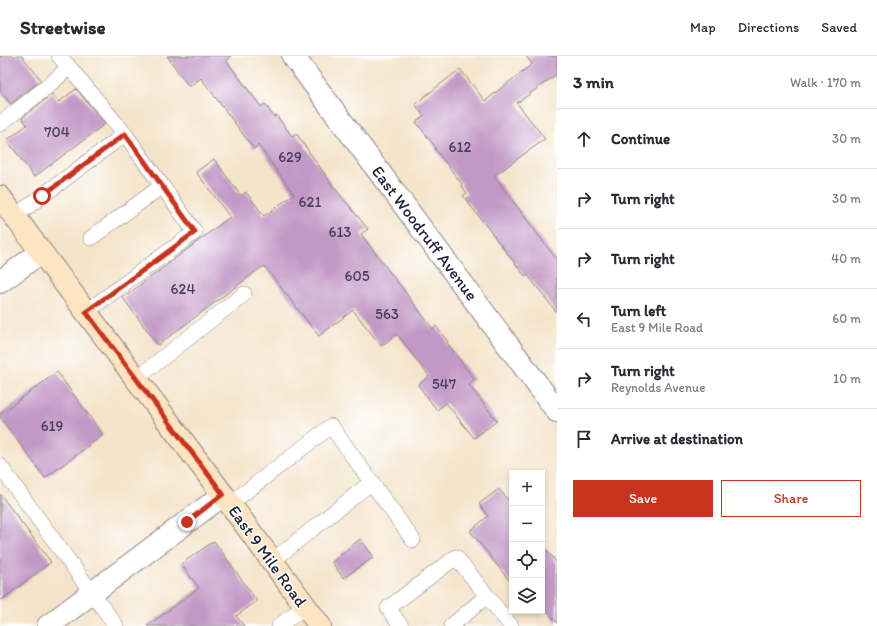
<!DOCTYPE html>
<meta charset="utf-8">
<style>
:root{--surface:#fff;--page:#f7f7f7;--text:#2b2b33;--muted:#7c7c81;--line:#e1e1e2;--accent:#c8321e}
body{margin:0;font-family:Itim,sans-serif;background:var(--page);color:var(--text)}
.controls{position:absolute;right:12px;bottom:12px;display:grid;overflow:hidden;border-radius:0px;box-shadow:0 2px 6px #0003}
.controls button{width:36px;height:36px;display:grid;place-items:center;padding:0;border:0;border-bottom:1px solid var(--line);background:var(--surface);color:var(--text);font:20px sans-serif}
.stop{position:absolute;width:12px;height:12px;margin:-9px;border:3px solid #c8321e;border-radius:50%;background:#fff}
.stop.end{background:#c8321e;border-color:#fff;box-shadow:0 1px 4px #0008}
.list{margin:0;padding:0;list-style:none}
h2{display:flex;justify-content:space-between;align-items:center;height:52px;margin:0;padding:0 16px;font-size:17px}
h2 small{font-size:13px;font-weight:400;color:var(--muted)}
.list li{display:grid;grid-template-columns:26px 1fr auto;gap:12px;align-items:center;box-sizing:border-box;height:60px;padding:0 16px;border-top:1px solid var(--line)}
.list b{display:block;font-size:15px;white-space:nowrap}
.list p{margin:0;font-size:13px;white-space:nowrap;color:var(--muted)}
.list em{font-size:13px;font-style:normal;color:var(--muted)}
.actions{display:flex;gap:8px;padding:12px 16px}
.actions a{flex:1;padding:9px 0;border:1px solid var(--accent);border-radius:0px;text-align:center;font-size:14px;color:var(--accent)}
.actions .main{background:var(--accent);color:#fff}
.icon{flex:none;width:22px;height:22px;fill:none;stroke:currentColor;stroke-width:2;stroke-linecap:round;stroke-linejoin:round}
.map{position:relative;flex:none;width:557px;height:570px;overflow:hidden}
header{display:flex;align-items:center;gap:24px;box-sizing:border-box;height:56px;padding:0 20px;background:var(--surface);border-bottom:1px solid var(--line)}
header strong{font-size:19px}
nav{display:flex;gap:22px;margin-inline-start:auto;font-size:14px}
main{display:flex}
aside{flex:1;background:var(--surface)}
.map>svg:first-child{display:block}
.building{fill:#c299c6}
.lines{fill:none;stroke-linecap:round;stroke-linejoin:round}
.lane-casing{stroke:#8b8382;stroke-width:16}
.street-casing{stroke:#8b8382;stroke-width:24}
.secondary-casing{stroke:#8b8382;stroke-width:24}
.lane{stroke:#fff;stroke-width:15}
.street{stroke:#fff;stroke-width:22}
.secondary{stroke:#fde5c4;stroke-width:22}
.route{stroke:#c8321e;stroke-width:5}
.labels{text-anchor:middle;stroke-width:3;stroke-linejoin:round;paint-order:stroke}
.number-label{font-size:15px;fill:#4a405e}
.street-label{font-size:17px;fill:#22223b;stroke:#fff}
</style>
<header>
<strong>Streetwise</strong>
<nav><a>Map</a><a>Directions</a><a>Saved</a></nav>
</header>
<main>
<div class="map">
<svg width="557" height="570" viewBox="0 0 557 570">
<rect width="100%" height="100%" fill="#fff"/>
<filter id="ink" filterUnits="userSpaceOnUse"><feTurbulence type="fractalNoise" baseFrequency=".025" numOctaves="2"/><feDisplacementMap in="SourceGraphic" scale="8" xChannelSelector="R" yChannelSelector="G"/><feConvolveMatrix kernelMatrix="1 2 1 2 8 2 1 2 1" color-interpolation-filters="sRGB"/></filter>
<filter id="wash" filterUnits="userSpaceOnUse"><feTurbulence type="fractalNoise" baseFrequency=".012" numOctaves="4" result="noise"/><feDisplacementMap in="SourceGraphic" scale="16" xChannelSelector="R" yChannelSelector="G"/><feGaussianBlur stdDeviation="0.9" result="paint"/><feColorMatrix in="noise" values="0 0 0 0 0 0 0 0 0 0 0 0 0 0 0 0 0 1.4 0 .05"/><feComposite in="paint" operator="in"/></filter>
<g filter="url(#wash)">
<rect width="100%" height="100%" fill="#f4e4ca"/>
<g id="blocks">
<!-- building -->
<path class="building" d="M 0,0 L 22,0 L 41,24 L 11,48 L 0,35 Z
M 167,0 L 231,0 L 226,4 L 261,51 L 265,48 L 274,61 L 276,59 L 292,80 L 296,77 L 333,130 L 368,173 L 361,178 L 433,273 L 436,270 L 448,286 L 447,287 L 474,323 L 469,329 L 497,365 L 474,382 L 446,347 L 437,354 L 418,329 L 429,320 L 397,278 L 381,290 L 353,254 L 319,280 L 264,210 L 262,212 L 262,211 L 158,289 L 123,242 L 230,161 L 196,116 L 214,103 L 241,140 L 246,136 L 264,160 L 294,138 L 258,89 L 254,93 L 201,22 L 189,31 Z
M 526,0 L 557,0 L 557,18 L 517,47 L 545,83 L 494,120 L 557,204 L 557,257 L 527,218 L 525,220 L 463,140 L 467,137 L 461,129 L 462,128 L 435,93 L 436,92 L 416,66 L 424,60 L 415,48 L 460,13 L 485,45 L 532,8 Z
M 76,33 L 105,68 L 34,121 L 7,84 L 27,69 L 22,62 L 52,38 L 59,46 Z
M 57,316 L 103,379 L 45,422 L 0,361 L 0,358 Z
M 499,433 L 512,449 L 512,528 L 470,475 L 488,460 L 479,448 Z
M 0,438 L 51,506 L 0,545 Z
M 360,483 L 374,501 L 343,522 L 332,506 Z
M 214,485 L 257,545 L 236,560 L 244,570 L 147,570 L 199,532 L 181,508 Z
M 542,488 L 557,507 L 557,567 L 542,549 Z"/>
</g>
</g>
<g filter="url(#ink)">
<use href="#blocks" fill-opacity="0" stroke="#8b8382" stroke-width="1"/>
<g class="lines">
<!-- lane casing -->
<g class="lane-casing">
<path id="lane" d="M 69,11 L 125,78 L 195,176 L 86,256
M 0,68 L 48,30 L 69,11 L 59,0
M 14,161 L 125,78
M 91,182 L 162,130
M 136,323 L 244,238
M 0,410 L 116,570
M 230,448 L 331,370 L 413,484
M 272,505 L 372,426
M 279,570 L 305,550
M 401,570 L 388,552 L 456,501 L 511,570
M 451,570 L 487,540"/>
</g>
<!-- street casing -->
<g class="street-casing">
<path id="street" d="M 293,0 L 557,355
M 0,226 L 41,196
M 48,570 L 223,439"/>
</g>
<!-- secondary casing -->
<g class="secondary-casing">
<path id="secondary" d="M 0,141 L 230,448 L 320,570"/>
</g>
<!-- lane -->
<use href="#lane" class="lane"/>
<!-- street -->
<use href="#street" class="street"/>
<!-- secondary -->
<use href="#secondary" class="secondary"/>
</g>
</g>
<g class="lines" filter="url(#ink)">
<!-- route -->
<path class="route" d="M 42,140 L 125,78 L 195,176 L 86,256 L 223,438 L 187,466"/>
</g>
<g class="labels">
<!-- number labels -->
<g class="number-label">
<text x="57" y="81">704</text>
<text x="460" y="96">612</text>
<text x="290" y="106">629</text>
<text x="310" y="151">621</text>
<text x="340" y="181">613</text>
<text x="357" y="225">605</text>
<text x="183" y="238">624</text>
<text x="387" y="263">563</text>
<text x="444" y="333">547</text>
<text x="52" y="375">619</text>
</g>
<!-- street labels -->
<g class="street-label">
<text transform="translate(425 177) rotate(53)" y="6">East Woodruff Avenue</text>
<text transform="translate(268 500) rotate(54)" y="6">East 9 Mile Road</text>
</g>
</g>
</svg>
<div class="controls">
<button>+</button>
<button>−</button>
<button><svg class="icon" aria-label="locate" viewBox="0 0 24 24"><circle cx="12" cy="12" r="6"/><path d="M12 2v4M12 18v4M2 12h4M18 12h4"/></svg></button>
<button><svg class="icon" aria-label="layers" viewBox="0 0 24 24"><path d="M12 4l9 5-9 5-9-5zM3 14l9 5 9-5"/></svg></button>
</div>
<div class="stop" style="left:42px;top:140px"></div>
<div class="stop end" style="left:187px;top:466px"></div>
</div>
<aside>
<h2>3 min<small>Walk · 170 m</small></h2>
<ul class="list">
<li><svg class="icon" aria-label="ahead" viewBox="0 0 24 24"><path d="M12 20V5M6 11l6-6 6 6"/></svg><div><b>Continue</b></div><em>30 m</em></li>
<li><svg class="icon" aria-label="right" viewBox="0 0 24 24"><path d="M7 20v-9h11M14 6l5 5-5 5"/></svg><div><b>Turn right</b></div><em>30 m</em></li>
<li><svg class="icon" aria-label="right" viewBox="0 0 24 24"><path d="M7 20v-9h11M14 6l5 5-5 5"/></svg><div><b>Turn right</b></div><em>40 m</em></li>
<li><svg class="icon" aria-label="left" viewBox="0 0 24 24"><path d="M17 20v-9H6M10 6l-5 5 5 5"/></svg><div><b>Turn left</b><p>East 9 Mile Road</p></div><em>60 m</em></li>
<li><svg class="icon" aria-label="right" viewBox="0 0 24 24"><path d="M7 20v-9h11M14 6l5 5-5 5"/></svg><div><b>Turn right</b><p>Reynolds Avenue</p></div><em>10 m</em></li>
<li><svg class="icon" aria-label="arrive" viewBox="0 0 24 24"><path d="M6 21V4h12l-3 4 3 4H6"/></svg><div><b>Arrive at destination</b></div></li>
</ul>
<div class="actions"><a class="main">Save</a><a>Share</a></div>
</aside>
</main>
